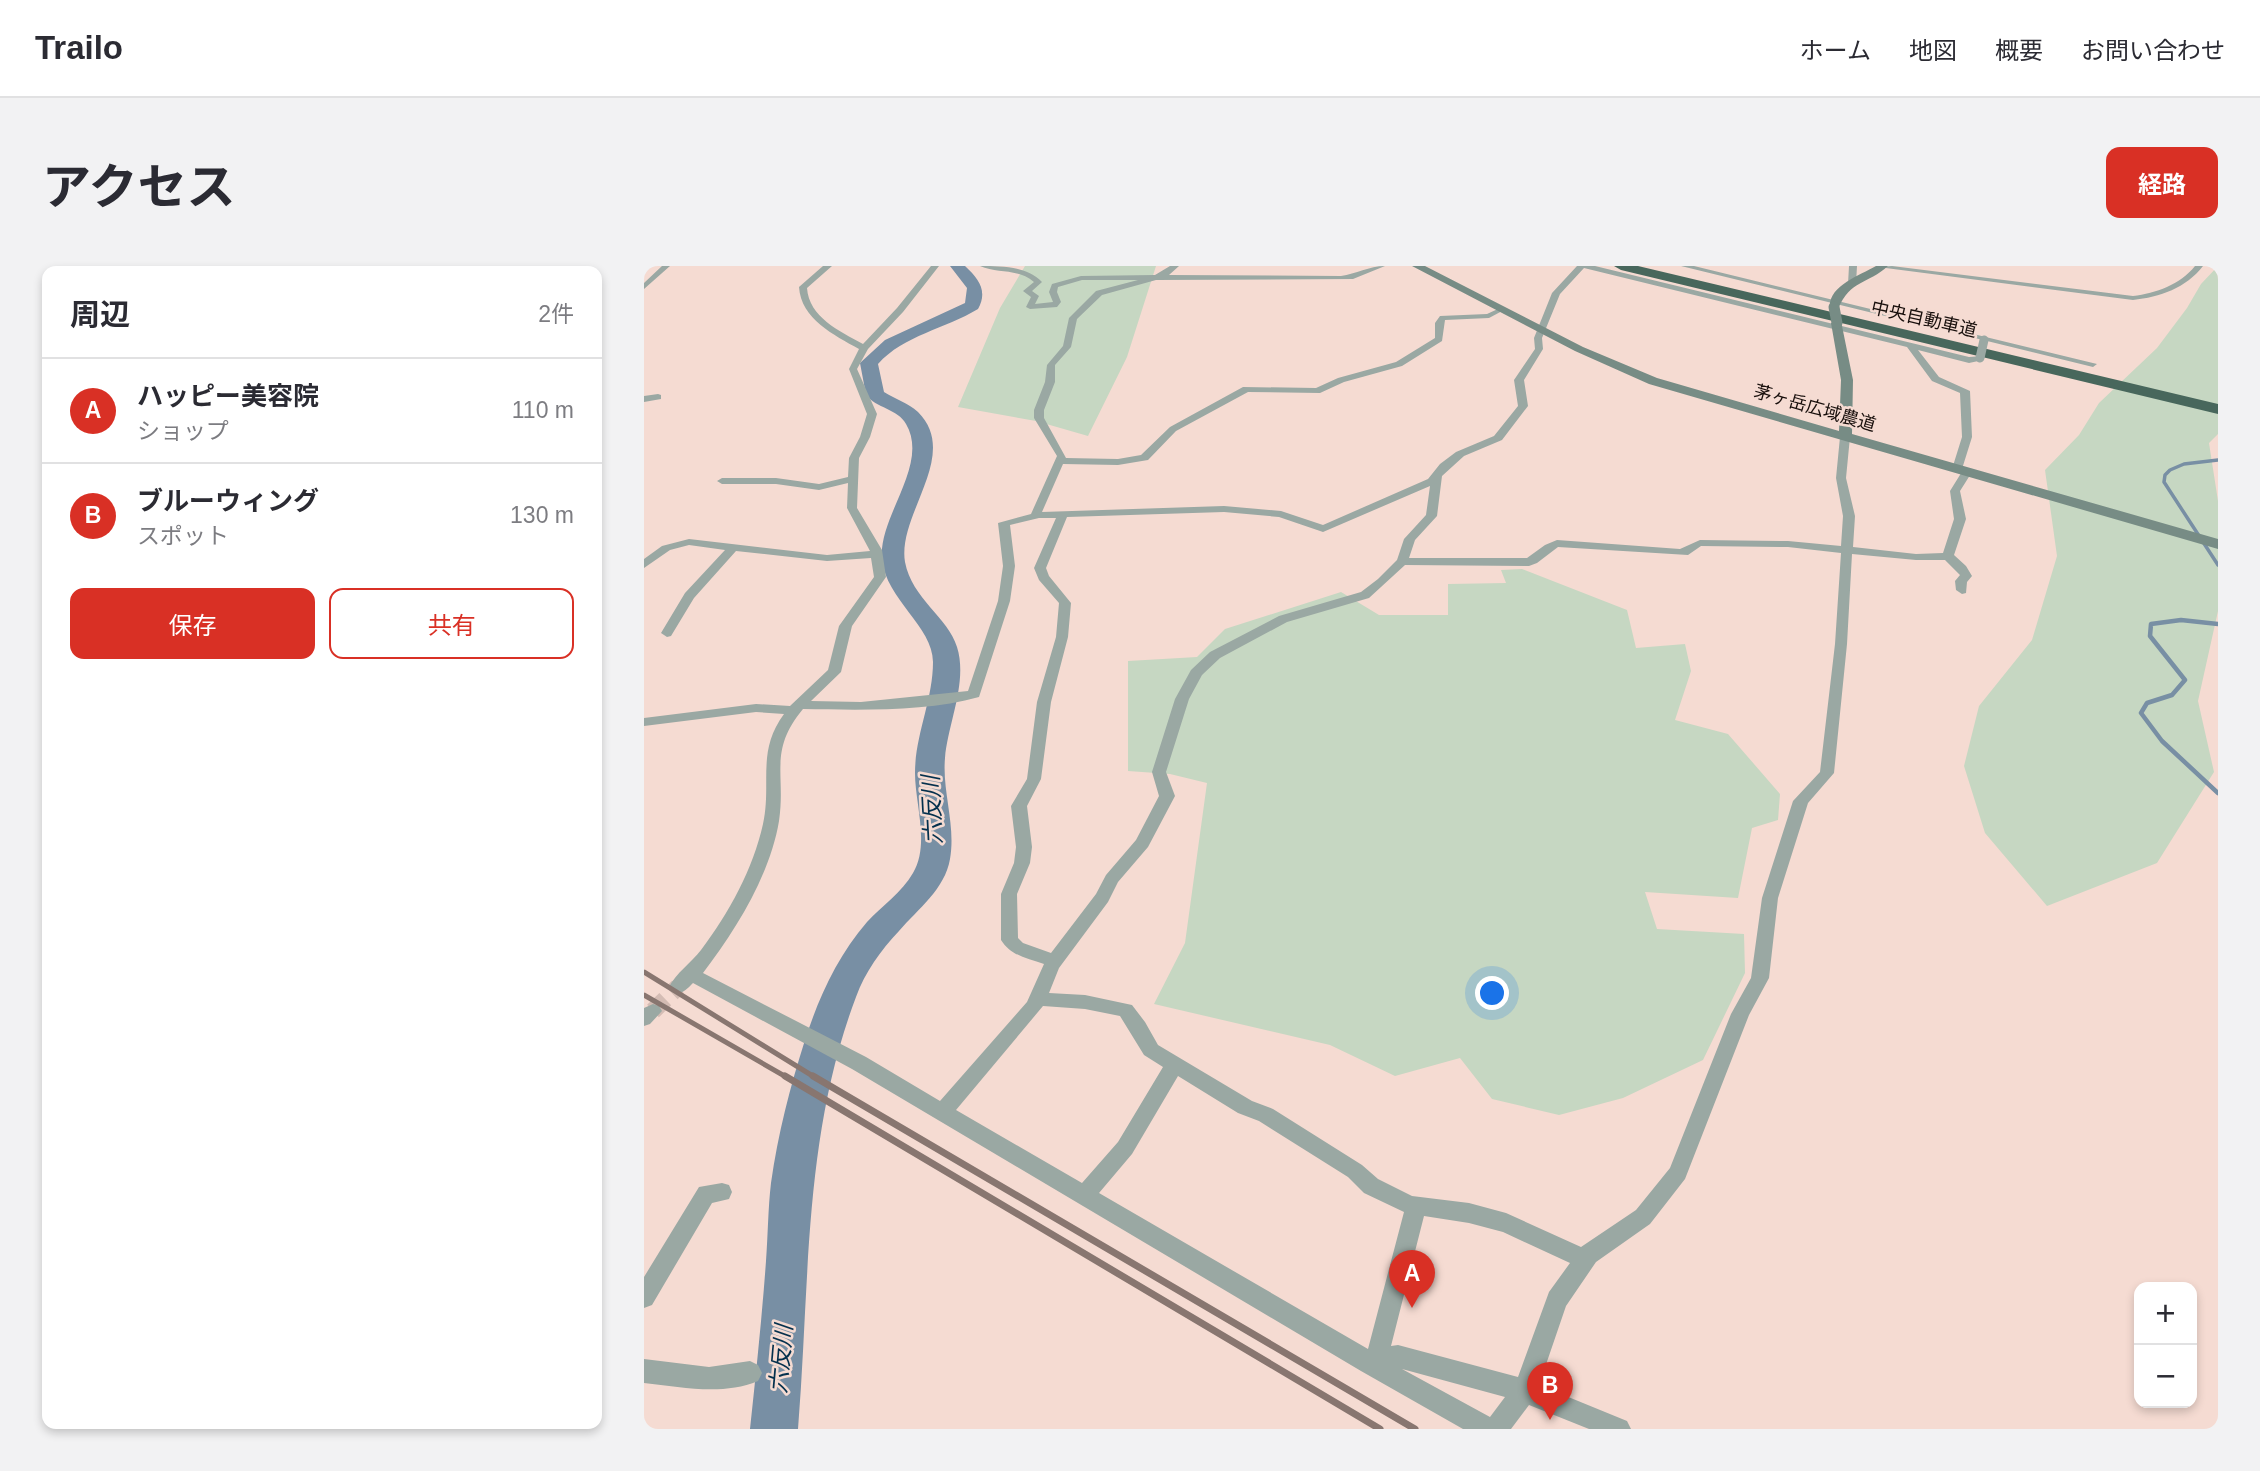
<!DOCTYPE html>
<html lang="ja">
<meta charset="utf-8">
<style>
:root{--surface:#fff;--page:#f2f2f3;--text:#2b2b33;--muted:#7c7c81;--line:#e1e1e2;--accent:#d93025}
body{margin:0;font-family:Helvetica,"Noto Sans JP",sans-serif;background:var(--page);color:var(--text)}
.controls{position:absolute;right:21px;bottom:21px;display:grid;overflow:hidden;border-radius:14px;box-shadow:0 4px 10px #0003}
.controls button{width:63px;height:63px;display:grid;place-items:center;padding:0;border:0;border-bottom:2px solid var(--line);background:var(--surface);color:var(--text);font:35px sans-serif}
.you{position:absolute;left:849px;top:728px;width:24px;height:24px;margin:-18px;border:5px solid #fff;border-radius:50%;background:#1a73e8;box-shadow:0 0 0 10px #1a73e833}
.badge{display:grid;place-items:center;width:46px;height:46px;border-radius:50%;background:var(--accent);color:#fff;font-size:23px;font-weight:700}
.pin{position:absolute;translate:-50% -58px;filter:drop-shadow(0 2px 4px #0008)}
.pin::after{content:'';position:absolute;top:37px;width:24px;height:21px;background:inherit;clip-path:polygon(0 0,100% 0,50% 100%)}
.list{margin:0;padding:0;list-style:none}
h2{display:flex;justify-content:space-between;align-items:center;height:91px;margin:0;padding:0 28px;font-size:30px}
h2 small{font-size:23px;font-weight:400;color:var(--muted)}
.list li{display:grid;grid-template-columns:46px 1fr auto;gap:21px;align-items:center;box-sizing:border-box;height:105px;padding:0 28px;border-top:2px solid var(--line)}
.list b{display:block;font-size:26px;white-space:nowrap}
.list p{margin:0;font-size:23px;white-space:nowrap;color:var(--muted)}
.list em{font-size:23px;font-style:normal;color:var(--muted)}
.actions{display:flex;gap:14px;padding:21px 28px}
.actions a{flex:1;padding:16px 0;border:2px solid var(--accent);border-radius:14px;text-align:center;font-size:24px;color:var(--accent)}
.actions .main{background:var(--accent);color:#fff}
.map{position:relative;flex:none;width:1574px;height:1163px;overflow:hidden;border-radius:14px}
header{display:flex;align-items:center;gap:42px;box-sizing:border-box;height:98px;padding:0 35px;background:var(--surface);border-bottom:2px solid var(--line)}
header strong{font-size:33px}
nav{display:flex;gap:38px;margin-inline-start:auto;font-size:24px}
.intro{display:flex;align-items:center;justify-content:space-between;box-sizing:border-box;height:168px;padding:0 42px}
h1{margin:0;font-size:49px}
.button{padding:18px 32px;border-radius:14px;background:var(--accent);color:#fff;font-size:24px;font-weight:700}
main{display:flex;gap:42px;padding:0 42px}
aside{flex:1;background:var(--surface);border-radius:14px;box-shadow:0 4px 10px #0003}
.map>svg:first-child{display:block}
.green{fill:#c6d7c2}
.lines{fill:none;stroke-linecap:round;stroke-linejoin:round}
.stream-far1{stroke:#788fa4;stroke-width:3.5}
.stream{stroke:#788fa4;stroke-width:4.5}
.river{fill:#788fa4;fill-rule:evenodd}
.street-tunnel{stroke:#d4bcb4;stroke-width:17;stroke-dasharray:17 9;stroke-linecap:butt}
.street{fill:#9aa8a3;fill-rule:evenodd}
.secondary{fill:#778c85;fill-rule:evenodd}
.highway{fill:#48675c;fill-rule:evenodd}
.rail-far1{stroke:#887670;stroke-width:5}
.rail{stroke:#887670;stroke-width:7}
.street-bridge{stroke:#9aa8a3;stroke-width:9}
.secondary-bridge{stroke:#778c85;stroke-width:11}
.labels{text-anchor:middle;stroke-width:5;stroke-linejoin:round;paint-order:stroke}
.far-street-label{font-size:18px;fill:#180f0c;stroke:#f5dbd2}
.water-label{font-size:23px;font-style:italic;fill:#04304d;stroke:#f5dbd2}
</style>
<header>
<strong>Trailo</strong>
<nav><a>ホーム</a><a>地図</a><a>概要</a><a>お問い合わせ</a></nav>
</header>
<div class="intro"><h1>アクセス</h1><a class="button">経路</a></div>
<main>
<aside>
<h2>周辺<small>2件</small></h2>
<ul class="list">
<li><span class="badge">A</span><div><b>ハッピー美容院</b><p>ショップ</p></div><em>110 m</em></li>
<li><span class="badge">B</span><div><b>ブルーウィング</b><p>スポット</p></div><em>130 m</em></li>
</ul>
<div class="actions"><a class="main">保存</a><a>共有</a></div>
</aside>
<div class="map">
<svg width="1574" height="1163" viewBox="0 0 1574 1163">
<rect width="100%" height="100%" fill="#f5dbd2"/>
<!-- green -->
<path class="green" d="M 381,0 L 512,0 L 483,91 L 444,170 L 392,155 L 314,141 L 356,42 Z
M 1574,0 L 1574,168 L 1565,177 L 1574,235 L 1574,345 L 1554,435 L 1570,506 L 1513,597 L 1403,640 L 1341,567 L 1320,500 L 1335,440 L 1388,374 L 1413,290 L 1401,204 L 1435,169 L 1455,137 L 1513,82 L 1543,42 L 1557,18 Z
M 878,303 L 983,344 L 992,382 L 1041,378 L 1047,405 L 1031,454 L 1084,468 L 1136,528 L 1134,554 L 1108,562 L 1094,632 L 1001,626 L 1013,663 L 1100,668 L 1101,707 L 1059,794 L 979,832 L 915,849 L 848,833 L 816,792 L 751,810 L 686,779 L 510,738 L 541,677 L 563,517 L 526,508 L 484,505 L 484,395 L 553,391 L 581,363 L 697,326 L 735,349 L 804,349 L 804,318 L 862,317 L 857,304 Z"/>
<g class="lines">
<!-- stream-far1 -->
<path class="stream-far1" d="M 1574,194 L 1540,198 L 1526,204 L 1521,209 L 1520,216 L 1574,299"/>
<!-- stream -->
<path class="stream" d="M 1574,358 L 1537,354 L 1507,358 L 1506,370 L 1541,414 L 1528,429 L 1503,437 L 1497,447 L 1518,475 L 1574,527"/>
<!-- river -->
<path class="river" d="M 306,0 L 321,0 C 335,13 344,25 334,43 C 301,63 260,69 234,98 L 240,126 C 251,133 264,137 274,146 C 317,189 253,248 261,296 C 268,333 304,351 313,381 C 324,416 304,457 301,492 C 298,526 312,559 306,593 C 301,623 274,643 255,665 C 237,684 221,706 212,731 C 159,871 166,1016 154,1163 L 106,1163 C 112,1107 118,1051 122,995 C 124,969 124,942 127,917 C 134,868 146,821 161,774 C 175,731 193,691 223,656 C 238,640 258,626 269,607 C 286,578 271,538 271,507 C 271,469 289,434 289,396 C 289,360 242,334 238,293 C 234,250 286,199 262,158 C 254,143 232,142 222,129 L 216,97 L 241,74 L 321,37 L 323,22 Z"/>
<!-- street-tunnel -->
<path class="street-tunnel" d="M 9,745 L 34,721"/>
<!-- street -->
<path class="street" d="M 18,0 L 26,0 L 0,23 L 0,17 Z
M 179,0 L 188,0 L 163,22 C 165,51 195,65 219,78 L 253,42 L 287,0 L 295,0 L 259,46 L 224,83 L 213,103 L 233,148 L 226,171 L 215,192 L 213,242 L 238,284 L 242,311 L 208,360 L 197,406 L 167,435 L 217,436 L 324,425 L 354,335 L 359,300 L 354,257 L 387,248 L 413,190 L 390,152 L 390,144 L 401,116 L 403,99 L 419,80 L 425,52 L 452,25 L 494,14 L 438,14 L 414,21 L 413,26 L 417,36 L 413,41 L 386,43 L 382,41 L 387,31 L 379,25 L 390,16 C 374,2 354,8 336,0 C 358,0 382,0 398,16 L 388,25 L 395,30 L 391,38 L 409,36 L 405,26 L 408,18 L 437,10 L 511,9 L 526,0 L 535,0 L 525,9 L 697,10 C 712,8 725,0 741,0 L 709,13 L 512,14 L 458,29 L 433,53 L 427,81 L 411,99 L 411,116 L 400,144 L 400,152 L 422,192 L 474,193 L 497,189 L 526,161 L 599,121 L 672,122 L 694,112 L 752,96 L 791,72 L 791,57 L 796,50 L 843,48 L 856,42 L 860,44 L 845,52 L 801,54 L 798,75 L 758,100 L 700,116 L 676,127 L 604,126 L 532,165 L 504,194 L 474,199 L 419,198 L 398,246 L 580,240 L 637,245 L 679,259 L 784,213 L 796,198 L 812,186 L 850,170 L 874,140 L 870,114 L 891,83 L 890,72 L 908,27 L 933,0 L 951,0 L 1325,91 L 1339,90 L 1339,94 L 1325,97 L 1274,84 L 1295,111 L 1326,125 L 1328,171 L 1318,203 L 1313,206 L 1308,203 L 1318,171 L 1316,127 L 1288,115 L 1263,81 L 940,2 L 916,28 L 898,72 L 899,83 L 880,114 L 884,140 L 858,174 L 820,190 L 798,210 L 793,250 L 771,274 L 765,292 L 883,292 L 901,279 L 913,274 L 1036,283 L 1056,274 L 1144,275 L 1197,280 L 1199,250 L 1192,212 L 1196,171 L 1201,168 L 1206,171 L 1202,212 L 1211,250 L 1209,281 L 1272,288 L 1299,287 L 1310,253 L 1306,225 L 1319,204 L 1328,206 L 1316,225 L 1322,253 L 1310,289 L 1322,300 L 1328,310 L 1323,316 L 1322,327 L 1318,328 L 1312,324 L 1311,315 L 1316,309 L 1301,294 L 1272,294 L 1208,288 L 1203,378 L 1190,507 L 1164,537 L 1134,632 L 1125,712 L 1105,749 L 1041,913 L 1006,958 L 952,996 L 922,1040 L 895,1119 L 983,1155 L 987,1163 L 945,1163 L 885,1139 L 867,1163 L 819,1163 L 717,1105 L 208,803 L 49,717 C 42,724 38,729 28,726 L 25,721 C 32,707 47,697 57,684 C 85,647 109,603 119,558 C 128,517 112,486 140,448 L 112,446 L 0,460 L 0,452 L 112,438 L 146,440 L 184,404 L 195,360 L 230,311 L 227,292 L 183,295 L 92,285 L 50,332 L 27,370 L 23,371 L 17,367 L 41,327 L 81,284 L 45,279 L 26,284 L 0,302 L 0,293 L 18,280 L 45,273 L 183,289 L 226,285 L 203,242 L 204,217 L 175,224 L 132,218 L 78,218 L 73,215 L 78,212 L 132,212 L 175,218 L 204,211 L 205,192 L 216,171 L 223,148 L 205,103 L 215,83 C 190,69 157,53 155,21 ZM 786,220 L 782,249 L 760,273 L 753,294 L 734,313 L 717,326 L 635,350 L 566,386 L 547,404 L 531,433 L 508,506 L 515,530 L 492,574 L 462,609 L 452,628 L 407,687 L 379,677 L 374,672 L 373,628 L 386,597 L 388,581 L 383,540 L 397,513 L 407,436 L 424,371 L 427,337 L 405,310 L 402,302 L 423,251 L 580,246 L 635,251 L 679,266 ZM 395,252 L 412,252 L 390,302 L 395,314 L 415,337 L 412,371 L 393,436 L 383,513 L 367,540 L 372,581 L 370,597 L 357,628 L 357,674 C 367,690 383,692 400,698 L 383,736 L 296,835 L 222,791 L 59,707 C 92,664 126,609 135,555 C 142,508 124,485 159,443 C 213,444 283,446 335,431 L 366,335 L 371,300 L 366,259 ZM 1057,280 L 1144,281 L 1197,287 L 1191,378 L 1176,506 L 1149,535 L 1118,632 L 1107,712 L 1087,748 L 1026,902 L 992,944 L 937,981 L 862,947 L 825,937 L 768,930 L 734,913 L 718,899 L 629,843 L 608,835 L 514,779 L 501,756 L 488,739 L 441,729 L 405,727 L 415,702 L 464,636 L 474,616 L 504,581 L 531,530 L 522,506 L 545,433 L 558,409 L 576,392 L 643,356 L 725,332 L 761,299 L 885,300 L 893,297 L 914,281 L 1044,289 ZM 399,740 L 441,743 L 476,750 L 500,789 L 519,801 L 474,876 L 438,917 L 312,844 ZM 534,810 L 594,847 L 615,855 L 704,911 L 720,927 L 760,946 L 724,1083 L 455,927 L 488,888 ZM 780,950 L 825,957 L 859,966 L 926,997 L 905,1026 L 874,1111 L 754,1079 L 747,1080 ZM 758,1103 L 861,1131 L 846,1151 Z
M 1037,0 L 1050,0 L 1453,98 L 1449,101 Z
M 1205,0 L 1213,0 L 1212,18 L 1208,20 L 1204,18 Z
M 1248,0 L 1489,30 C 1512,27 1536,19 1551,0 L 1559,0 C 1542,22 1516,31 1489,34 L 1234,1 Z
M 14,128 L 17,129 L 17,133 L 0,136 L 0,130 Z
M 9,738 L 15,740 L 18,745 L 6,758 L 0,760 L 0,742 Z
M 78,917 L 85,919 L 88,926 L 85,933 L 68,937 L 8,1039 L 0,1042 L 0,1011 L 55,921 Z
M 0,1093 L 65,1101 L 106,1095 L 114,1099 L 118,1107 L 114,1115 C 78,1130 38,1121 0,1117 Z"/>
<!-- secondary -->
<path class="secondary" d="M 768,0 L 781,0 L 939,81 L 1013,112 L 1195,165 L 1197,114 L 1187,57 L 1197,55 L 1209,114 L 1208,168 L 1574,273 L 1574,283 L 1005,118 L 931,85 Z
M 1232,0 L 1244,0 C 1223,19 1207,13 1194,43 L 1186,43 C 1183,20 1215,10 1232,0 Z"/>
<!-- highway -->
<path class="highway" d="M 970,0 L 994,0 L 1574,138 L 1574,148 L 977,4 Z"/>
<!-- rail-far1 -->
<path class="rail-far1" d="M 0,706 L 172,812
M 0,729 L 144,812"/>
<!-- rail -->
<path class="rail" d="M 141,810 L 736,1163
M 169,810 L 771,1163"/>
<!-- street-bridge -->
<path class="street-bridge" d="M 1336,92 L 1340,74"/>
<!-- secondary-bridge -->
<path class="secondary-bridge" d="M 1190,41 L 1193,57"/>
</g>
<g class="labels">
<!-- far-street labels -->
<g class="far-street-label">
<text transform="translate(1280 53) rotate(13)" y="6">中央自動車道</text>
<text transform="translate(1171 142) rotate(16)" y="6">茅ヶ岳広域農道</text>
</g>
<!-- water labels -->
<g class="water-label">
<text transform="translate(288 544) rotate(-93)" y="8">六反川</text>
<text transform="translate(137 1093) rotate(-85)" y="8">六反川</text>
</g>
</g>
</svg>
<div class="controls">
<button>+</button>
<button>−</button>
</div>
<div class="you"></div>
<div class="pin badge" style="left:768px;top:1042px">A</div>
<div class="pin badge" style="left:906px;top:1154px">B</div>
</div>
</main>
